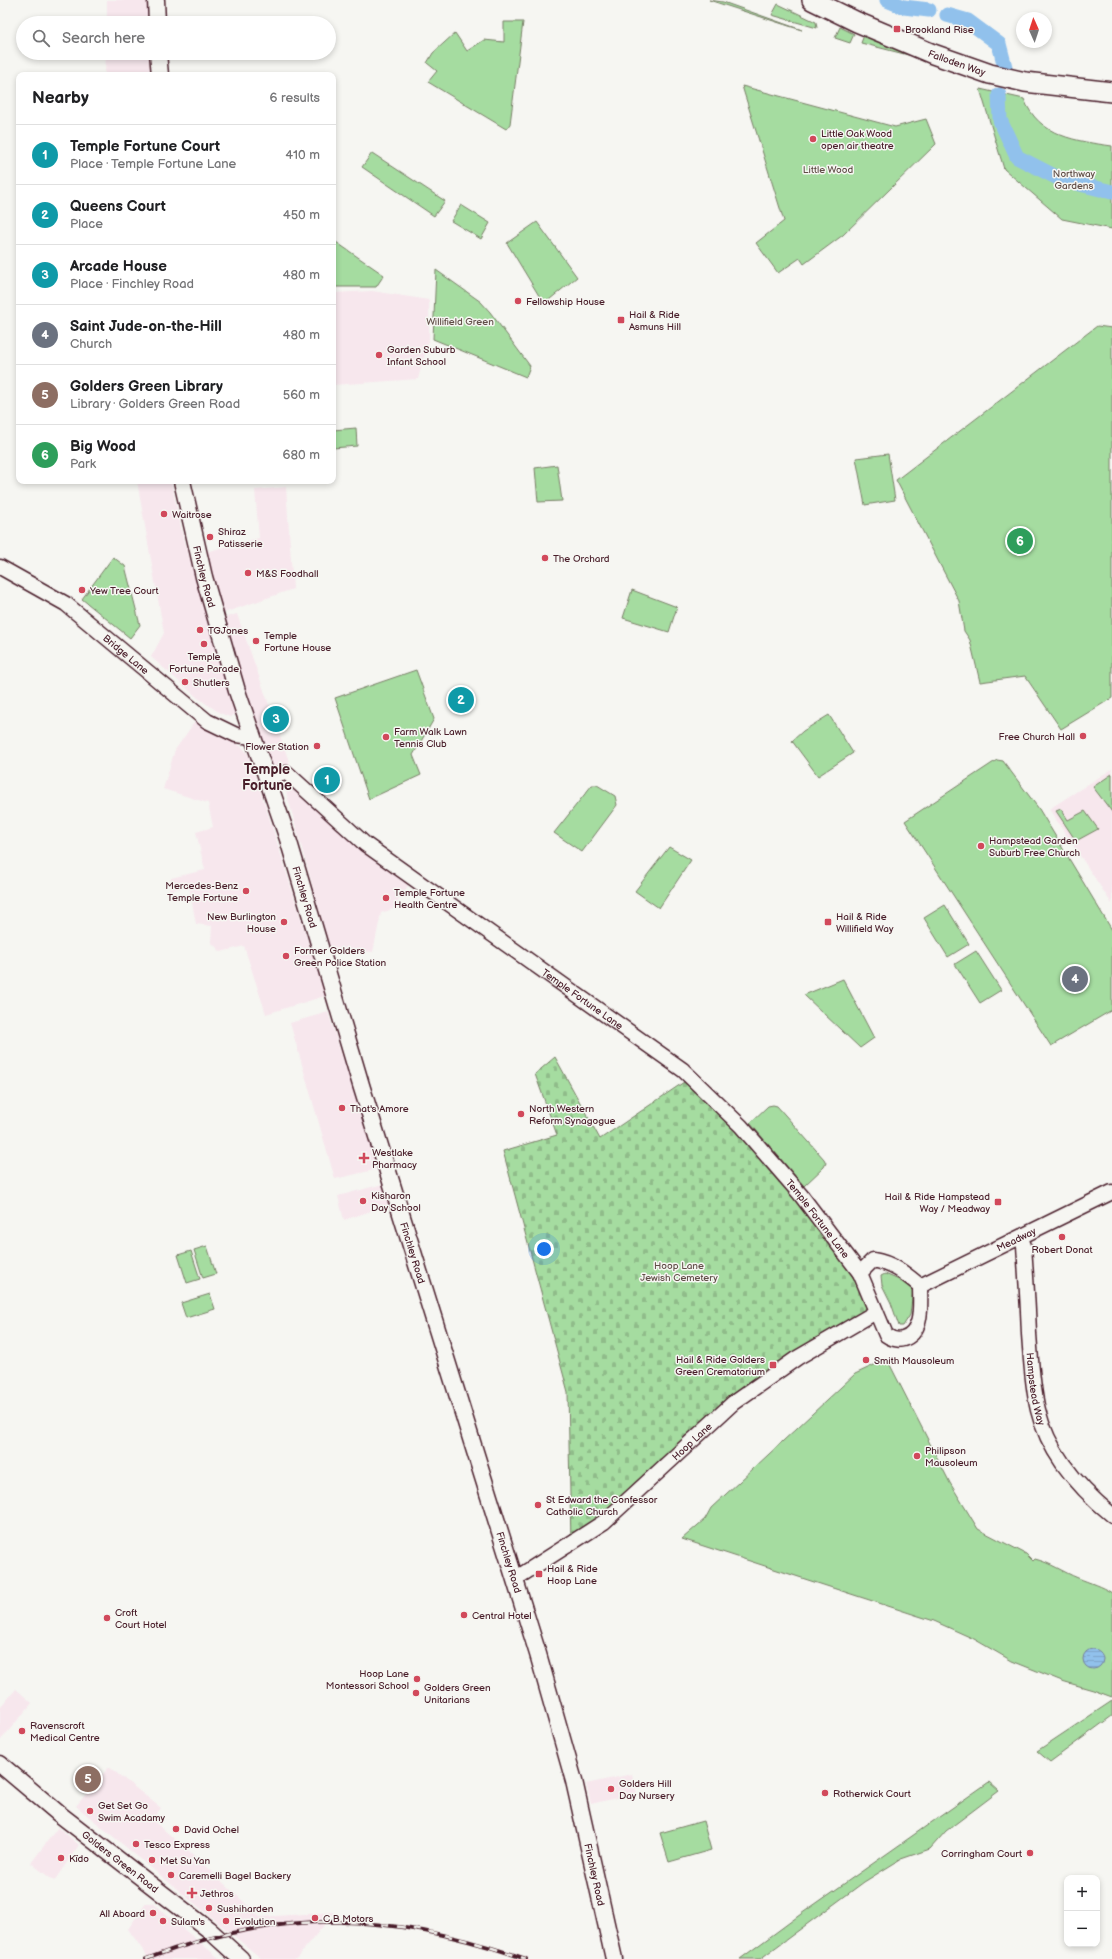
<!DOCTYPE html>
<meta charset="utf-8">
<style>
:root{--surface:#fff;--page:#f2f2f2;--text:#202124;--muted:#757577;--line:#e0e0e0;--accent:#d1495b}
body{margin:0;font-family:"Balsamiq Sans",sans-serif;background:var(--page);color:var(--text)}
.controls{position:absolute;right:12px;bottom:12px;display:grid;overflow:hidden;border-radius:8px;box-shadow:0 2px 6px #0003}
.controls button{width:36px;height:36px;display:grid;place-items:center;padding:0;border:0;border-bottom:1px solid var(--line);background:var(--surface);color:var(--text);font:20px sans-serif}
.compass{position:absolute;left:1016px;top:12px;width:36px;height:36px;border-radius:50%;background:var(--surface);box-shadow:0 2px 6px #0003;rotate:357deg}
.you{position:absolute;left:544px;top:1249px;width:14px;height:14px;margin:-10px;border:3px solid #fff;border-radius:50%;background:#1a73e8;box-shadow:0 0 0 6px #1a73e833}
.badge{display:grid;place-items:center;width:26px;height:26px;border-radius:50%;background:var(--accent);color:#fff;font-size:13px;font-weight:700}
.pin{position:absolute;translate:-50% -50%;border:2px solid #fff;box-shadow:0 1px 4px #0006}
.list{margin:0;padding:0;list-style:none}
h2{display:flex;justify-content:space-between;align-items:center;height:52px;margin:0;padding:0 16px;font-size:17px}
h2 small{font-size:13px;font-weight:400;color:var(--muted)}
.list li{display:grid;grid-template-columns:26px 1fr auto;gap:12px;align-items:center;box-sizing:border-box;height:60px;padding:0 16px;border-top:1px solid var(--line)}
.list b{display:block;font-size:15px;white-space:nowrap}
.list p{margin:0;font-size:13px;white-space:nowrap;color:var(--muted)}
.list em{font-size:13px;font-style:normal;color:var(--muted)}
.icon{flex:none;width:22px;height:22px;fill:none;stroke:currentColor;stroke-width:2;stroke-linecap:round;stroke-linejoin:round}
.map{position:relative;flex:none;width:1112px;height:1959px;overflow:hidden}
.search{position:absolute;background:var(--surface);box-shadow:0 2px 6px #0003;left:16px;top:16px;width:320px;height:44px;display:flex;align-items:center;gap:10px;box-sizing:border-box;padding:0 14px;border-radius:22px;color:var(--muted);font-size:15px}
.panel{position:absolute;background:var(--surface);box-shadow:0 2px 6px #0003;left:16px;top:72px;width:320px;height:412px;border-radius:8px}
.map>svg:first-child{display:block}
.built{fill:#f7e7ed}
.green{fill:#a5dca0;stroke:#787e66}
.cemetery{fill:url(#cemetery-stones);stroke:#787e66}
.water{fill:url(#water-rules);stroke:#75809f}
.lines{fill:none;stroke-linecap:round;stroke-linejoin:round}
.river{stroke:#91c1ec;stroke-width:15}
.secondary-casing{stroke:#4a1f2b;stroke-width:17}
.primary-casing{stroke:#4a1f2b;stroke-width:19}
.highway-casing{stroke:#4a1f2b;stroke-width:22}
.secondary{stroke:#f6f6f2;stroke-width:14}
.primary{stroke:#f6f6f2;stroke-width:16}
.highway{stroke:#f6f6f2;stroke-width:19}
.rail-casing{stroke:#4a1f2b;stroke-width:4}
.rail{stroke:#f6f6f2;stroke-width:2.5;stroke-dasharray:8;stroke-linecap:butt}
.poi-dot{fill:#d1495b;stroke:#f6f6f2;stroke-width:1.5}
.labels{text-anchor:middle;stroke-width:3;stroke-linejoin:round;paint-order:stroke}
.poi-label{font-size:10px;fill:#4a1f2b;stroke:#f6f6f2;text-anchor:start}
.street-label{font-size:10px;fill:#4a1f2b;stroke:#f6f6f2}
.park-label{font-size:10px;fill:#614e48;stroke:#f6f6f2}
.district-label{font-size:14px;font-weight:bold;fill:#4a1f2b;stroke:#f6f6f2}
</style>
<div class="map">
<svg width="1112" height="1959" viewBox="0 0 1112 1959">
<defs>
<pattern id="cemetery-stones" width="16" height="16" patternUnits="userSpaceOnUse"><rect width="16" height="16" fill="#a5dca0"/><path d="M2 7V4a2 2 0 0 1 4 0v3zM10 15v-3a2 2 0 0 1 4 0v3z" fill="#90bc8a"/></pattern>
<pattern id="water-rules" width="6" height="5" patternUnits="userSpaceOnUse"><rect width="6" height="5" fill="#91c1ec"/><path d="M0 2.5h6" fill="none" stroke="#7fa5cb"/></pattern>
</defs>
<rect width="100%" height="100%" fill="#f6f6f2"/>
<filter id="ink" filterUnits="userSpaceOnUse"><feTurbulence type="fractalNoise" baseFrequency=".025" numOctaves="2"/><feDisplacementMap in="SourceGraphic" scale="8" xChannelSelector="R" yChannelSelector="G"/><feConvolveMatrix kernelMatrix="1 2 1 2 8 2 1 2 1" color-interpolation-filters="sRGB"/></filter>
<g filter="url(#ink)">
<!-- built -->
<path class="built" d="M 107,0 L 147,0 L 148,23 L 107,23 Z
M 106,53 L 149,53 L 150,75 L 105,75 Z
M 372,291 L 429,300 L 429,339 L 418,379 L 333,385 L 333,293 Z
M 137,481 L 171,481 L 184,541 L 221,656 L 235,714 L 230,717 L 220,713 L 198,698 L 151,657 L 164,633 Z
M 286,487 L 293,589 L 215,616 L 198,554 L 259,538 L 255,490 Z
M 237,614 L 291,767 L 287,773 L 267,777 L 216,620 Z
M 196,720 L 242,747 L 248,754 L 272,826 L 325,996 L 266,1014 L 244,946 L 221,952 L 211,942 L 212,926 L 196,924 L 189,886 L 169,891 L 171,878 L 205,870 L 196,832 L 213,827 L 208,803 L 163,789 L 175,750 Z
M 1112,769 L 1112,904 L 1049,809 Z
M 288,786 L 370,858 L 409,884 L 393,909 L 381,913 L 373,952 L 330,948 L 285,788 Z
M 328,1012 L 378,1169 L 335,1179 L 290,1023 Z
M 383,1184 L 389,1205 L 344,1220 L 338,1196 Z
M 16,1689 L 32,1703 L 0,1741 L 0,1708 Z
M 109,1767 L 161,1808 L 152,1820 L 188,1850 L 260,1917 L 335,1912 L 296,1959 L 262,1959 L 76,1806 Z
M 632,1774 L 637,1793 L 591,1804 L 586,1784 Z
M 58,1827 L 79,1845 L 54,1881 L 31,1863 Z
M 146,1903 L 152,1903 L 220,1959 L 149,1959 L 128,1929 Z"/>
<!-- green -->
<path class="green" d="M 709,0 L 723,2 L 802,30 L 789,26 Z
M 778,4 L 816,22 L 817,28 L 772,15 Z
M 504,22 L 523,22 L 510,124 L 506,129 L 428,82 L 437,71 L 427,63 L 433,53 L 455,33 L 467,51 L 484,40 L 504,42 Z
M 840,27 L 854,34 L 850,43 L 835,38 Z
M 864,35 L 916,57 L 861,43 Z
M 742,86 L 895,127 L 926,119 L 936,144 L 843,235 L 804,264 L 800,258 L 778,273 L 756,243 L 784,221 Z
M 980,89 L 1024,99 C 1039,137 1077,141 1112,146 L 1112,229 L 1062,219 L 1004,169 Z
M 372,153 L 445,201 L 434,216 L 362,167 Z
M 461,205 L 490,223 L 481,239 L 451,221 Z
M 537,222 L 577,277 L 544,304 L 507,243 Z
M 333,240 L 384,275 L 376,287 L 333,287 Z
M 436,270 L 481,302 L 490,312 L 530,366 L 526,377 L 433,339 Z
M 1097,326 L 1112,328 L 1112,698 L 1061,729 L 1025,676 L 980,682 L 970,640 L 964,631 L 959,601 L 896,480 Z
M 356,428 L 357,446 L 333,448 L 333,430 Z
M 888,454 L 895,500 L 865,505 L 856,458 Z
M 557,465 L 562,501 L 538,502 L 535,468 Z
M 113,557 L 125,566 L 140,625 L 130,638 L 82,599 Z
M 632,590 L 677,607 L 669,632 L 623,618 Z
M 416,670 L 434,719 L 413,755 L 421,775 L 369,799 L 335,698 Z
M 829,715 L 853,753 L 818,776 L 792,741 L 803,731 Z
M 997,760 L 1003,761 L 1039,809 L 1112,930 L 1112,1010 L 1051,1046 L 905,821 Z
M 1112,774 L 1112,812 L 1093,787 Z
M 592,785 L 597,785 L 615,796 L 617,805 L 582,852 L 554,833 Z
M 1061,809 L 1068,820 L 1085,811 L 1098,829 L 1076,841 L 1056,811 Z
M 669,847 L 691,860 L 659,908 L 635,891 Z
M 945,905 L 969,944 L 948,957 L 924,918 Z
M 976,951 L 1001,990 L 980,1003 L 955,964 Z
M 843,979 L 874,1038 L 860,1048 L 804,995 Z
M 773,1105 L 777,1106 L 824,1159 L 826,1163 L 824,1167 L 804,1186 L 750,1123 L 768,1106 Z
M 207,1246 L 216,1274 L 203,1278 L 194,1250 Z
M 191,1251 L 200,1279 L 187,1283 L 178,1255 Z
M 885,1274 L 899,1280 L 913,1290 L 910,1315 L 903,1326 L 899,1326 L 891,1303 L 882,1285 L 881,1276 Z
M 210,1294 L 215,1309 L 186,1318 L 181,1303 Z
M 887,1359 L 950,1483 L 978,1529 L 1026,1554 L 1033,1561 L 1035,1559 C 1051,1563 1063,1572 1078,1578 C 1090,1583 1101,1586 1112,1593 L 1112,1697 L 1093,1690 L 1062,1681 L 1012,1661 L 974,1639 L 934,1621 L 682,1539 L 705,1519 L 711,1508 L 855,1374 Z
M 1112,1701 L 1112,1716 L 1050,1762 L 1037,1751 Z
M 989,1782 L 999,1791 L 946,1831 L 930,1849 L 901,1859 L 864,1882 L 760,1959 L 740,1959 L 801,1914 Z
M 703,1821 L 711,1850 L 669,1862 L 660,1833 Z"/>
<!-- cemetery -->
<path class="cemetery" d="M 555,1057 L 600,1139 L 684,1082 L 741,1126 L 860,1273 L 876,1312 L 797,1358 L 571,1544 L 568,1392 L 503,1151 L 557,1135 L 535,1074 Z"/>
<!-- water -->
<path class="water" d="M1083 1659a10 10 0 1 1 20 0a10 10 0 1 1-20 0Z"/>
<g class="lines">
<!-- river -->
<path class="river" d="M 887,0 L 904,7 L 929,10
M 947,15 L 968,21 L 999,44 L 1005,67
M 999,95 L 1000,120 L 1017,157 L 1060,179 L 1112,192"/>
<!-- secondary casing -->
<g class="secondary-casing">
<g id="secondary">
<path id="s1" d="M 0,567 L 66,604 L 207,721 L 236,735 L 253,737"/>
<path id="s2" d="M 267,777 L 287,773 L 365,844 L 683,1070 L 741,1126 L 800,1194 L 860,1273"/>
<path id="s3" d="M 1021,1238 L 1024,1246 C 1026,1275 1028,1305 1029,1334 C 1031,1359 1032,1385 1038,1410 C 1048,1452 1079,1488 1112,1515"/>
<path d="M 873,1260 C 892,1263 905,1273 920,1286 C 920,1303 924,1333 903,1339 C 897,1341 890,1338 886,1335 L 860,1273 Z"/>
<path id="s4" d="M 920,1286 L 1112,1192"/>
<path id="s5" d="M 515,1579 L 604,1522 L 733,1403 L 797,1358 L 876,1312"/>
</g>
</g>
<!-- primary casing -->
<g class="primary-casing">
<g id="primary">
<path d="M 156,0 L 157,23"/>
<path d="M 158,53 L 160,75"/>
<path id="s6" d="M 182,481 L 204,577 L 237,691 L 288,839 L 361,1085 L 538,1654 L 574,1781 L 614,1959"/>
<path id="s7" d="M 0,1764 L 58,1813 L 208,1929 L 241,1959"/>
</g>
</g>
<!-- highway casing -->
<g class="highway-casing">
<g id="highway">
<path id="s8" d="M 812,0 L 857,22 L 933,54 L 990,74 L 1025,82 L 1112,92"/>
</g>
</g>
<!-- secondary -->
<use href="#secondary" class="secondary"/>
<!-- primary -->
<use href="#primary" class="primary"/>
<!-- highway -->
<use href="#highway" class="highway"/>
<!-- rail casing -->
<g class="rail-casing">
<path id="rail" d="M 146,1959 C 282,1907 391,1912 526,1959"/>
</g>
<!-- rail -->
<use href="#rail" class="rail"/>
</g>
</g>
<!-- markers -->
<g class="poi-dot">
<rect x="893" y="25" width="8" height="8" rx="2"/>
<circle cx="813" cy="139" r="4"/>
<circle cx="518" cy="301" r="4"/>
<rect x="617" y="316" width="8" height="8" rx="2"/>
<circle cx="379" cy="355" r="4"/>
<circle cx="164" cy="514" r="4"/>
<circle cx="210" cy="537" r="4"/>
<circle cx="545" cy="558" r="4"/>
<circle cx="248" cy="573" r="4"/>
<circle cx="82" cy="590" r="4"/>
<circle cx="200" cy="630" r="4"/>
<circle cx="256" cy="641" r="4"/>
<circle cx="204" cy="644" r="4"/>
<circle cx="185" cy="682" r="4"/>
<circle cx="1083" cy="736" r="4"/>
<circle cx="386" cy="737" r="4"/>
<circle cx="317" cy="746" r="4"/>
<circle cx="981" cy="846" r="4"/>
<circle cx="246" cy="891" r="4"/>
<circle cx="386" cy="898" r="4"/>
<circle cx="284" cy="922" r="4"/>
<rect x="824" y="918" width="8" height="8" rx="2"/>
<circle cx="286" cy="956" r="4"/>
<circle cx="342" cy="1108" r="4"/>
<circle cx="521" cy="1114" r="4"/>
<path d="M362 1152h4v4h4v4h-4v4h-4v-4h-4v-4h4z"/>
<circle cx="363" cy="1201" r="4"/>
<rect x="994" y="1198" width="8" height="8" rx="2"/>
<circle cx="1062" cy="1237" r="4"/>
<circle cx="866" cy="1360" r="4"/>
<rect x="769" y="1361" width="8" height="8" rx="2"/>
<circle cx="917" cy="1456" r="4"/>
<circle cx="538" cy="1505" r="4"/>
<rect x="535" y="1570" width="8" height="8" rx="2"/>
<circle cx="464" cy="1615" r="4"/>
<circle cx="107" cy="1618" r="4"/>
<circle cx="417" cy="1679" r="4"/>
<circle cx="416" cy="1693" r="4"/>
<circle cx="22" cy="1731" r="4"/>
<circle cx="611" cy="1789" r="4"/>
<circle cx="825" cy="1793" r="4"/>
<circle cx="90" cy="1811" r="4"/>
<circle cx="176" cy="1829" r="4"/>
<circle cx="136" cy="1844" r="4"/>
<circle cx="1030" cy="1853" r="4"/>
<circle cx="61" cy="1858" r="4"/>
<circle cx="152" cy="1860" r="4"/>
<circle cx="171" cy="1875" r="4"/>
<path d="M190 1887h4v4h4v4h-4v4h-4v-4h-4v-4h4z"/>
<circle cx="209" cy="1908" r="4"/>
<circle cx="153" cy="1913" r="4"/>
<circle cx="315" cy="1918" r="4"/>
<circle cx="163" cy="1921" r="4"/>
<circle cx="226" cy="1921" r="4"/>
</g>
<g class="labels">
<!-- poi labels -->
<g class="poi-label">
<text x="905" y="33">Brookland Rise</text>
<text x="821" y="137">Little Oak Wood<tspan x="821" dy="12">open air theatre</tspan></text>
<text x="526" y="305">Fellowship House</text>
<text x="629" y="318">Hail &amp; Ride<tspan x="629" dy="12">Asmuns Hill</tspan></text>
<text x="387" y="353">Garden Suburb<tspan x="387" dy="12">Infant School</tspan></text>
<text x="172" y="518">Waitrose</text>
<text x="218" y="535">Shiraz<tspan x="218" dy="12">Patisserie</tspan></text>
<text x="553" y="562">The Orchard</text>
<text x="256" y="577">M&amp;S Foodhall</text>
<text x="90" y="594">Yew Tree Court</text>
<text x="208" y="634">TGJones</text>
<text x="264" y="639">Temple<tspan x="264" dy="12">Fortune House</tspan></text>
<text x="204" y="660" text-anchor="middle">Temple<tspan x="204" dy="12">Fortune Parade</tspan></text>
<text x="193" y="686">Shutlers</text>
<text x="394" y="735">Farm Walk Lawn<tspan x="394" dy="12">Tennis Club</tspan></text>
<text x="1075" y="740" text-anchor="end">Free Church Hall</text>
<text x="309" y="750" text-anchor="end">Flower Station</text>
<text x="989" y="844">Hampstead Garden<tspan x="989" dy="12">Suburb Free Church</tspan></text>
<text x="238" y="889" text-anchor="end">Mercedes-Benz<tspan x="238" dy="12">Temple Fortune</tspan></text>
<text x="394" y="896">Temple Fortune<tspan x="394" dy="12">Health Centre</tspan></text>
<text x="276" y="920" text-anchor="end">New Burlington<tspan x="276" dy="12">House</tspan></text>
<text x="836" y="920">Hail &amp; Ride<tspan x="836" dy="12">Willifield Way</tspan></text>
<text x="294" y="954">Former Golders<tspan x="294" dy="12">Green Police Station</tspan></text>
<text x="350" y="1112">That's Amore</text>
<text x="529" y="1112">North Western<tspan x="529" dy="12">Reform Synagogue</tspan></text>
<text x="372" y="1156">Westlake<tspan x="372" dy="12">Pharmacy</tspan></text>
<text x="371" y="1199">Kisharon<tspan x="371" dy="12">Day School</tspan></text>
<text x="990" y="1200" text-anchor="end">Hail &amp; Ride Hampstead<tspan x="990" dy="12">Way / Meadway</tspan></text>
<text x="1062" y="1253" text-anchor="middle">Robert Donat</text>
<text x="765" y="1363" text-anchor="end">Hail &amp; Ride Golders<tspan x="765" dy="12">Green Crematorium</tspan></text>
<text x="874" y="1364">Smith Mausoleum</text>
<text x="925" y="1454">Philipson<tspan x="925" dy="12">Mausoleum</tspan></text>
<text x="546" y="1503">St Edward the Confessor<tspan x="546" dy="12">Catholic Church</tspan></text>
<text x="547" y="1572">Hail &amp; Ride<tspan x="547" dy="12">Hoop Lane</tspan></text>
<text x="115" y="1616">Croft<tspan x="115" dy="12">Court Hotel</tspan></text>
<text x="472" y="1619">Central Hotel</text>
<text x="409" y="1677" text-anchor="end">Hoop Lane<tspan x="409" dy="12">Montessori School</tspan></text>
<text x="424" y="1691">Golders Green<tspan x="424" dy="12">Unitarians</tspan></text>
<text x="30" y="1729">Ravenscroft<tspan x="30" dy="12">Medical Centre</tspan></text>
<text x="619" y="1787">Golders Hill<tspan x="619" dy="12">Day Nursery</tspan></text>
<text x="833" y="1797">Rotherwick Court</text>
<text x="98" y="1809">Get Set Go<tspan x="98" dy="12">Swim Acadamy</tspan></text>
<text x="184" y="1833">David Ochel</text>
<text x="144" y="1848">Tesco Express</text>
<text x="1022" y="1857" text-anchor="end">Corringham Court</text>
<text x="69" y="1862">Kïdo</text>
<text x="160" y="1864">Met Su Yan</text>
<text x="179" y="1879">Caremelli Bagel Backery</text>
<text x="200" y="1897">Jethros</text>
<text x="217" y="1912">Sushiharden</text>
<text x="145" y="1917" text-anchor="end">All Aboard</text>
<text x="323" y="1922">C B Motors</text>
<text x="171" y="1925">Sulam's</text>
<text x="234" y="1925">Evolution</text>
</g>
<!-- street labels -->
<g class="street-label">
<text dy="4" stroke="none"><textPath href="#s8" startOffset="158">Falloden Way</textPath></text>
<text dy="4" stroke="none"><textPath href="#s6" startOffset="98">Finchley Road</textPath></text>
<text dy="4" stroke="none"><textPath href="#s1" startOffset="154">Bridge Lane</textPath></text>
<text dy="4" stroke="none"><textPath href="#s6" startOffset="434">Finchley Road</textPath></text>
<text dy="4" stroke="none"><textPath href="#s2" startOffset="393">Temple Fortune Lane</textPath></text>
<text dy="4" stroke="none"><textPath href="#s2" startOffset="717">Temple Fortune Lane</textPath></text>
<text dy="4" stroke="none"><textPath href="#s4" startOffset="107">Meadway</textPath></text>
<text dy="4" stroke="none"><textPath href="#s6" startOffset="806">Finchley Road</textPath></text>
<text dy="4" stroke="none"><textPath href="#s3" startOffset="152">Hampstead Way</textPath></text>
<text dy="4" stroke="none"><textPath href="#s5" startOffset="225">Hoop Lane</textPath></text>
<text dy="4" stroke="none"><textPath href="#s6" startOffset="1130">Finchley Road</textPath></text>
<text dy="4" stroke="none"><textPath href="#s7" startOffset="155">Golders Green Road</textPath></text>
<text dy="4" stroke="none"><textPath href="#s6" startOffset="1454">Finchley Road</textPath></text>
</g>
<!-- park labels -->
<g class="park-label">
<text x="828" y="173">Little Wood</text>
<text x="1074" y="177">Northway<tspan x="1074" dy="12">Gardens</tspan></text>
<text x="460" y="325">Willifield Green</text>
<text x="679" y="1269">Hoop Lane<tspan x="679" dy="12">Jewish Cemetery</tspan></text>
</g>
<!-- district labels -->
<g class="district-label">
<text x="267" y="774">Temple<tspan x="267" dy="16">Fortune</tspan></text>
</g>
</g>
</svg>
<div class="controls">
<button>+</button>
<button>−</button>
</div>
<svg class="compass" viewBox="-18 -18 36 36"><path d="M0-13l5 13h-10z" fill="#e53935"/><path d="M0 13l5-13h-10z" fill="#757577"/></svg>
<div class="you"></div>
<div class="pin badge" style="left:327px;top:780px;background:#0f9aa8">1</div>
<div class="pin badge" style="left:461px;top:700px;background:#0f9aa8">2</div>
<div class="pin badge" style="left:276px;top:719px;background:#0f9aa8">3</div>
<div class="pin badge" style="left:1075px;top:979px;background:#6b7280">4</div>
<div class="pin badge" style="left:88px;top:1779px;background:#8d6e63">5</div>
<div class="pin badge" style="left:1020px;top:541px;background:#2e9e5b">6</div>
<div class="search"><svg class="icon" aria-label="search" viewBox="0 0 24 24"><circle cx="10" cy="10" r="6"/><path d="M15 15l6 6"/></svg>Search here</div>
<section class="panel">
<h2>Nearby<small>6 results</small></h2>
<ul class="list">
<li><span class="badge" style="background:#0f9aa8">1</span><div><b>Temple Fortune Court</b><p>Place · Temple Fortune Lane</p></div><em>410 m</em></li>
<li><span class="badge" style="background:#0f9aa8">2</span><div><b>Queens Court</b><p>Place</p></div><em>450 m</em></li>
<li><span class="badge" style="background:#0f9aa8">3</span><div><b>Arcade House</b><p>Place · Finchley Road</p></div><em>480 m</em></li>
<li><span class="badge" style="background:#6b7280">4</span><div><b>Saint Jude-on-the-Hill</b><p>Church</p></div><em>480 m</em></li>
<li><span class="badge" style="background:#8d6e63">5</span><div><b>Golders Green Library</b><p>Library · Golders Green Road</p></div><em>560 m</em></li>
<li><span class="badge" style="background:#2e9e5b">6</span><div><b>Big Wood</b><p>Park</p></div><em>680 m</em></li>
</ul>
</section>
</div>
